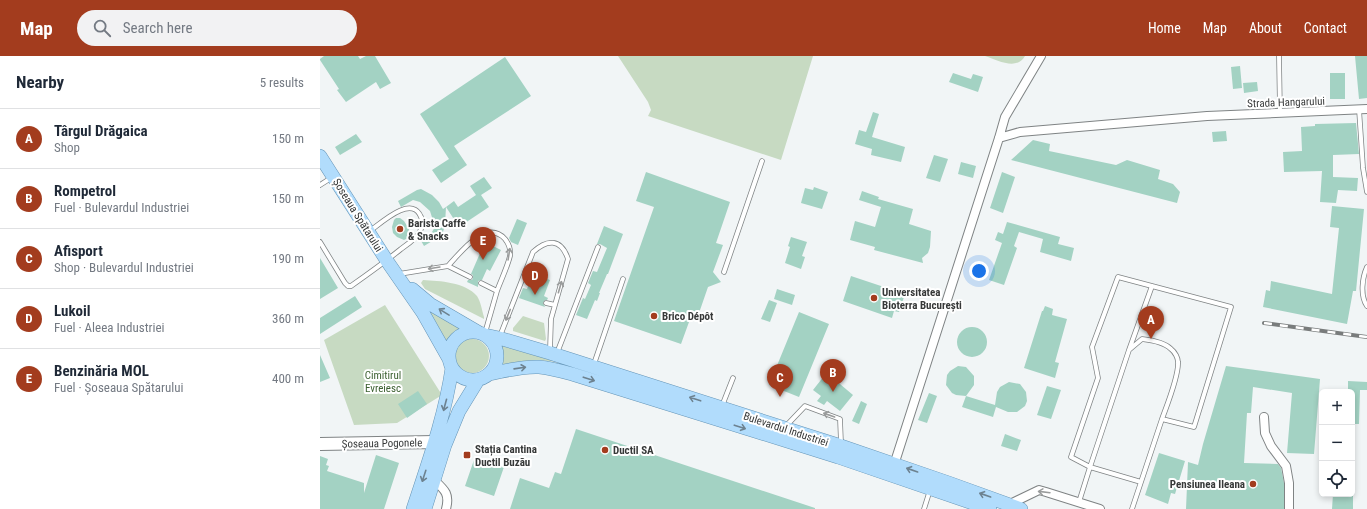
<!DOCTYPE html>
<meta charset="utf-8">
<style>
:root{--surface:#fff;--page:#f2f2f3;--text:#1f2937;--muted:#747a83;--line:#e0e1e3;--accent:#a33c1e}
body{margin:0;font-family:"Roboto Condensed",sans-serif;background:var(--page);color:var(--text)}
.controls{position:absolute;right:12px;bottom:12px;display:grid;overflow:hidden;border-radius:6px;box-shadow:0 2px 6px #0003}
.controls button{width:36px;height:36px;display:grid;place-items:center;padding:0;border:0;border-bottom:1px solid var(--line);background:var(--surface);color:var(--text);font:20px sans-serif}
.you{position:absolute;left:659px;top:215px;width:14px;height:14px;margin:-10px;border:3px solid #fff;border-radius:50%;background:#1a73e8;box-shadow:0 0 0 6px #1a73e833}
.badge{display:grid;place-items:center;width:26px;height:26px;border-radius:50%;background:var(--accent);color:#fff;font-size:13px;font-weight:700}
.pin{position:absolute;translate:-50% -33px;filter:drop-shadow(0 1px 2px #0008)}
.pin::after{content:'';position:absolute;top:21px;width:14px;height:12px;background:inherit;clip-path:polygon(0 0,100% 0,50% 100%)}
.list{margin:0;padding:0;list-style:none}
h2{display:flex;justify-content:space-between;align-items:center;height:52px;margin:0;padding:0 16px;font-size:17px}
h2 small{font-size:13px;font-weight:400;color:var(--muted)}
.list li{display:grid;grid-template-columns:26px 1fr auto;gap:12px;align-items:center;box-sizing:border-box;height:60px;padding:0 16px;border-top:1px solid var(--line)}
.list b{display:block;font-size:15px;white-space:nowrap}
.list p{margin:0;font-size:13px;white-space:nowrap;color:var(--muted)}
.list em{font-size:13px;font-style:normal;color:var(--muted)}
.icon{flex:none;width:22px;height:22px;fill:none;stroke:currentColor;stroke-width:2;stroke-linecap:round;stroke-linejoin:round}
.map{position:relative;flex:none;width:1047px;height:453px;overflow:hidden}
header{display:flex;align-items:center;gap:24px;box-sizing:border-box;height:56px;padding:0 20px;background:var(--accent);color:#fff}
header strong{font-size:19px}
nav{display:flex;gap:22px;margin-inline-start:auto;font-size:14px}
.search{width:280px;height:36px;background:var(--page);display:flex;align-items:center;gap:10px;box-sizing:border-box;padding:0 14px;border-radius:22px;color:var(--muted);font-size:15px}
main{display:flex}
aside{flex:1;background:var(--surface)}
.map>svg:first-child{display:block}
.green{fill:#c7dac2}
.building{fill:#a3d2c3}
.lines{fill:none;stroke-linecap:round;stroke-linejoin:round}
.lane-casing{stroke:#7f8384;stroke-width:5.5}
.street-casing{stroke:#7f8384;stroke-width:10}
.secondary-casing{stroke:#7f8384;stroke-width:14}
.primary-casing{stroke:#6494b6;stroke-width:14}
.lane{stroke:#fff;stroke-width:4}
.street{stroke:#fff;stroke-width:8}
.secondary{stroke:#fff;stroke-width:12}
.primary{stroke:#b1dcfc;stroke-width:13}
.rail-casing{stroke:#797c7c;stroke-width:4}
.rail{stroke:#fff;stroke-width:2.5;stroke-dasharray:8;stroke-linecap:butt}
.oneway{stroke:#9a9c9c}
.oneway2{stroke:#6d8290}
.poi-dot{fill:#a33c1e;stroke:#fff;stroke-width:1.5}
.labels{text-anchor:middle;stroke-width:4;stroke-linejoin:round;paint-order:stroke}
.street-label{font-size:11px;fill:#363838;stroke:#fff}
.poi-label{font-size:11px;font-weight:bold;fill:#363838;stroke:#fff;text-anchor:start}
.park-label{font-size:11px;fill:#3d6132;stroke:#fff}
</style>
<header>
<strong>Map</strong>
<div class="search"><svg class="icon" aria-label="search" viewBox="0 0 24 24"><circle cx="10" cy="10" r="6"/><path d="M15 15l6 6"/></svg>Search here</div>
<nav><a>Home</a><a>Map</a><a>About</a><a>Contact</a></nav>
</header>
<main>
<aside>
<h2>Nearby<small>5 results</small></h2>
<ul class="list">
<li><span class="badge">A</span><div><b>Târgul Drăgaica</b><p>Shop</p></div><em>150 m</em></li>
<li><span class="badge">B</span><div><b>Rompetrol</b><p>Fuel · Bulevardul Industriei</p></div><em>150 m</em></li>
<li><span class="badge">C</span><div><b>Afisport</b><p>Shop · Bulevardul Industriei</p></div><em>190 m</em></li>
<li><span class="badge">D</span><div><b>Lukoil</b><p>Fuel · Aleea Industriei</p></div><em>360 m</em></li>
<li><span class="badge">E</span><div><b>Benzinăria MOL</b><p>Fuel · Șoseaua Spătarului</p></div><em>400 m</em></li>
</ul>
</aside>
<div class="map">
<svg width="1047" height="453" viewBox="0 0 1047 453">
<rect width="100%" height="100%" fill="#f1f5f6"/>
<!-- green -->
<path class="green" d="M 298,0 L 493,0 L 461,104 L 328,60 L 331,54 L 328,46 Z
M 665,0 L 705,0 C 697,15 677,4 665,0 Z
M 103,224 C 120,225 145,226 157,240 C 161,246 162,255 164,261 L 164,263 L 105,233 L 101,227 Z
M 65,249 L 122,339 L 77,367 L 34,369 L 4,284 Z
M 103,249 L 148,274 C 138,277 131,282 128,293 L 117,268 Z
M 203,260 L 224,267 L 226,283 L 225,285 L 193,275 L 193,272 Z
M135 300a17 17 0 1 1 34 0a17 17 0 1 1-34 0Z
M 176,286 L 310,326 L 288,323 L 237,306 L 219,304 L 207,305 L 175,315 C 178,305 180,296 176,286 Z"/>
<!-- building -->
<path class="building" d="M 4,0 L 38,0 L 40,3 L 46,0 L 55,0 L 71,27 L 60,33 L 56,26 L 26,46 L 17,34 L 19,33 L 0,4 L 0,3 Z
M 1035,0 L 1047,0 L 1047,42 L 1039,43 Z
M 185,1 L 211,40 L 134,90 L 147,109 L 121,127 L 112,114 L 129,103 L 100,58 Z
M 920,10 L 922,32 L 913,33 L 911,11 Z
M 633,17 L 651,23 L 653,18 L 663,21 L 658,36 L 629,26 Z
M 1010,17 L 1025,17 L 1025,43 L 1010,43 Z
M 937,26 L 938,35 L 924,37 L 923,27 Z
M 553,56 L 559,58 L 552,81 L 585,91 L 581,106 L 551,99 L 552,93 L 535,88 L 539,74 L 546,76 Z
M 1036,67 L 1039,98 L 1013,99 L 1013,121 L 1038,122 L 1037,135 L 1018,134 L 1016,147 L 1000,146 L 1002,115 L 964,116 L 963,96 L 982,95 L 981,71 L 995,70 L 995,68 Z
M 906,75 L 907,85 L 893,86 L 892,76 Z
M 36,78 L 42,86 L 20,99 L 15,91 Z
M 713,84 L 730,88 L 729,95 L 796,109 L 807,104 L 840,114 L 838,123 L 853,128 L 860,136 L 857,147 L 691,104 Z
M 614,99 L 628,103 L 620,126 L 606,122 Z
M 641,106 L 656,110 L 653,122 L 638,118 Z
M 326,116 L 410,146 L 396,187 L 403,189 L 393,216 L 401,226 L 388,231 L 379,257 L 373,255 L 361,288 L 294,265 L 334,151 L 316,145 Z
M 682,116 L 695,121 L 683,157 L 670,152 Z
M 164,121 L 172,132 L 161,139 L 169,151 L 139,171 L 126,151 L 134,145 L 138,151 L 156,139 L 150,130 Z
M 494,131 L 508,136 L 502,153 L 481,147 L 485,132 L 493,134 Z
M 101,133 L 112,139 L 119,146 L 123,153 L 126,151 L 125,169 L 123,176 L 119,181 L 104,190 L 100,183 L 112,176 L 115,171 L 110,155 L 100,146 L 93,144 L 81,151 L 78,145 L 97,134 Z
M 542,135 L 559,141 L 558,143 L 593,153 L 589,168 L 611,175 L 610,191 L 608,197 L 602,202 L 603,207 L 554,194 L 555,191 L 530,184 L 535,165 L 555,171 L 561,151 L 539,144 Z
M 1012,150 L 1044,153 L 1036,235 L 1033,235 L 1027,268 L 943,251 L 946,234 L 950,235 L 951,225 L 1012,238 L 1019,172 L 1010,171 Z
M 76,162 L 80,162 L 84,165 L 89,173 L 88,182 L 84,184 L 77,181 L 73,177 L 72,171 L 74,164 Z
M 197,163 L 207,167 L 198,189 L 191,186 L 189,182 Z
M 687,166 L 740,181 L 738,188 L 754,192 L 751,205 L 720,196 L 723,183 L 699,176 L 694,190 L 697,192 L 684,229 L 669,224 L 682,187 L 675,184 L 678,176 L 683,178 Z
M 284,170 L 303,178 L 288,218 L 287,218 L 279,237 L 280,237 L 277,245 L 275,244 L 267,263 L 256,259 L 263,242 L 265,243 L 271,229 L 268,227 L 273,215 L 277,216 L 287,192 L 280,188 L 277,188 Z
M 471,181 L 487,186 L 482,200 L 485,201 L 481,213 L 465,207 L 470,191 L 468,190 Z
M 171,189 L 181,194 L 170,215 L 167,213 L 162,224 L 158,225 L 158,231 L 147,226 L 148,224 L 152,224 L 153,222 L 153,219 L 151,218 L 161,195 L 168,194 Z
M 0,202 L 18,232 L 0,243 Z
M 213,218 L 230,224 L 224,240 L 228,242 L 227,244 L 225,244 L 223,247 L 225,251 L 199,242 L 203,232 L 207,233 Z
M 531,220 L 585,238 L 579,256 L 574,255 L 572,262 L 523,245 Z
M 457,233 L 475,239 L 472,249 L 454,243 Z
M 35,240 L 42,251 L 0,278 L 0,262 Z
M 449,244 L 457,247 L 450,266 L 441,263 Z
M 725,250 L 733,253 L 732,259 L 747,263 L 735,306 L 739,307 L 735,322 L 704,312 L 722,255 L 723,255 Z
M 479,256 L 509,268 L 479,341 L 449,329 Z
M637 286a15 15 0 1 1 30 0a15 15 0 1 1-30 0Z
M 0,299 L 10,322 L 0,326 Z
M 638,310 L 646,311 L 654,320 L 654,329 L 646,340 L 636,339 L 632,337 L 626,329 L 627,319 L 630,315 Z
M 906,310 L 1000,323 L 994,398 L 967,397 L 972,337 L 933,331 L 931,357 L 927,357 L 924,407 L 958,408 L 961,412 L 964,427 L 964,453 L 866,453 L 868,406 L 878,409 L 883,388 Z
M 504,320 L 511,326 L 514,323 L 533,339 L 520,355 L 507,345 L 504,349 L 497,345 L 501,340 L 493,334 Z
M 1028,325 L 1047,326 L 1047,334 L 1040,334 L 1039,368 L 1032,368 L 1032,336 L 1028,336 Z
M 689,326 L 700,328 L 706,336 L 707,345 L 705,350 L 697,356 L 688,356 L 676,351 L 673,361 L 642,351 L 646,340 L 675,349 L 677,336 L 680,331 Z
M 727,330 L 741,334 L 731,363 L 717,359 Z
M 98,335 L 107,348 L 87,362 L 78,348 Z
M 609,337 L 617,340 L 607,367 L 598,364 Z
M 541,345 L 547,348 L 539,368 L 532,365 Z
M 256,373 L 495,452 L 495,453 L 190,453 L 200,422 L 229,432 L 235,416 L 241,418 Z
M 685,378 L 701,384 L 697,395 L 681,390 Z
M 839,397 L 865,405 L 855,438 L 851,437 L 848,448 L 825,439 Z
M 56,399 L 79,407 L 64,453 L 0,453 L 0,400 L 8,403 L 6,409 L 9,410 L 7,415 L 44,427 L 44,437 Z
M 155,401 L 184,411 L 174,440 L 145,430 Z
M 1013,438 L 1033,438 L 1033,453 L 1012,453 Z"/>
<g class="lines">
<!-- lane casing -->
<g class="lane-casing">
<path id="lane" d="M 959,0 L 960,57
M 1039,53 L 1043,112 L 1047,136
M 0,129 L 11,122
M 0,186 L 25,227 L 28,230 L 31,230 C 48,218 65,206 81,193 C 87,189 93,184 98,179 C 101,174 104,167 101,161 C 92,138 61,167 50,175
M 128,210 C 140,197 166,162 185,183 C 189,188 191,193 190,200 C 187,212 181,224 177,235
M 1047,211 C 1042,222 1040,240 1047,250
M 404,216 L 442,105
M 79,218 L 128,210 L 150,221
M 161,227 L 177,235 L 165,277
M 226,247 L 235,249
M 180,280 L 213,196 C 227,183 241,182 248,203 L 231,263 L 230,294
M 809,294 L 832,230
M 237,297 L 278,191
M 274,308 L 303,223
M 402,350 L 413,322
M 466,370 L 485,350 L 520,363 L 521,387
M 821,426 L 770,411 L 809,294 L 822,283 C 831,284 844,286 851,293 C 855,296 858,302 858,306 C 859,320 847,349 842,363
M 759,446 L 770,411 L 751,401 L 778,322 L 772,291 L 798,221 L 911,251 L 874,371 L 842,363 L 812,453
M 604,453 L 610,434"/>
</g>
<!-- street casing -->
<g class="street-casing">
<path id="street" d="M 679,82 L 700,76 L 887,60 L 1047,53
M 944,361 L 945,377 L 951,390 L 966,410 L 969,427 L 969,453
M 573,412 L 679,82 L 685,61 L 721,0
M 114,424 C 125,434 130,438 126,453
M 690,448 L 719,434 L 726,436 L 780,453"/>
</g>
<!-- secondary casing -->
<g class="secondary-casing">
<path id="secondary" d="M 0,388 L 115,386 L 123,388"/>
</g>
<!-- primary casing -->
<g class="primary-casing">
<path id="primary" d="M 0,100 L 67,205 L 103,257 L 129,303
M 92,233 L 110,248 L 158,276
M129 300a24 24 0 1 1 48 0a24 24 0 1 1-48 0Z
M 165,279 L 179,282 L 230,297 L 521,390 L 629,427 L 701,453
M 169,318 C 185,315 202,310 219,311 C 230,312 241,315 252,318 L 518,401 L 670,453
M 93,453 C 108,407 125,360 132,312
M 105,453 L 125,389 L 139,355 L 158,324"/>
</g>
<!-- lane -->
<use href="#lane" class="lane"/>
<!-- street -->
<use href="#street" class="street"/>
<!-- secondary -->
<use href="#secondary" class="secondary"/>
<!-- primary -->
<use href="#primary" class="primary"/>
<!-- rail casing -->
<g class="rail-casing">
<path id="rail" d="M 944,267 L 1047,281"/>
</g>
<!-- rail -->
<use href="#rail" class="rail"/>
</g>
<!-- one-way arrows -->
<defs><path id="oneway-shaft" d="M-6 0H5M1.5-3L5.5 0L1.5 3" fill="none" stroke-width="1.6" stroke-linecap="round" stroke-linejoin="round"/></defs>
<g class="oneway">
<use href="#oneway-shaft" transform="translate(189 198) rotate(-81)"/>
<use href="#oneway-shaft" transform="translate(114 212) rotate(171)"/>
<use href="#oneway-shaft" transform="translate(240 231) rotate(-74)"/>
<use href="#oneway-shaft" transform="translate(188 259) rotate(112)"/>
<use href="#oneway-shaft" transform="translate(509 359) rotate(-161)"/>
<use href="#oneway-shaft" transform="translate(724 436) rotate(-173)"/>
</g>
<g class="oneway2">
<use href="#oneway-shaft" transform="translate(124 256) rotate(-148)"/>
<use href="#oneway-shaft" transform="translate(200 312) rotate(-8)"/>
<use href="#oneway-shaft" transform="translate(269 323) rotate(18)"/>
<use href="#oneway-shaft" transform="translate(375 343) rotate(-162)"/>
<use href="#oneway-shaft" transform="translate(125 349) rotate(105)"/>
<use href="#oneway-shaft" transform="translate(420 371) rotate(18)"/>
<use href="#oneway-shaft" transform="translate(592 414) rotate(-161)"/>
<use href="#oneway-shaft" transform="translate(104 420) rotate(108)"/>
<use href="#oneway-shaft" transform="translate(665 439) rotate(-161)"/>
</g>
<!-- markers -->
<g class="poi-dot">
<circle cx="80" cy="173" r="4"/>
<circle cx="554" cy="242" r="4"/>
<circle cx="334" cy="260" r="4"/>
<circle cx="285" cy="394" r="4"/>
<rect x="143" y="395" width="8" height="8" rx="2"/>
<circle cx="933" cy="428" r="4"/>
</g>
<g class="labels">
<!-- street labels -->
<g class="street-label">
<text transform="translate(966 46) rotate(-2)" y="4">Strada Hangarului</text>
<text transform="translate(38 159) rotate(58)" y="4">Șoseaua Spătarului</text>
<text transform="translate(466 373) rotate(18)" y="4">Bulevardul Industriei</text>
<text transform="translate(62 387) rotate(-1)" y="4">Șoseaua Pogonele</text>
</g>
<!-- poi labels -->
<g class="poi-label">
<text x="88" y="171">Barista Caffe<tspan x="88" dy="13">&amp; Snacks</tspan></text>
<text x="562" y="240">Universitatea<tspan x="562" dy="13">Bioterra București</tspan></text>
<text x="342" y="264">Brico Dépôt</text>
<text x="155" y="397">Stația Cantina<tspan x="155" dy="13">Ductil Buzău</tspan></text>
<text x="293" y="398">Ductil SA</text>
<text x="925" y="432" text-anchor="end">Pensiunea Ileana</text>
</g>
<!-- park labels -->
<g class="park-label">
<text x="63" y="323">Cimitirul<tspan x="63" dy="13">Evreiesc</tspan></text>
</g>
</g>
</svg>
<div class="controls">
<button>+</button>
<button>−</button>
<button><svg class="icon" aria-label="locate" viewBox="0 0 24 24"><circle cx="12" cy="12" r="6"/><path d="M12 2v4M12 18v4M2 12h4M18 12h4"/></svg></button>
</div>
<div class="you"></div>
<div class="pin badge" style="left:831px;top:283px">A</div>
<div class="pin badge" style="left:513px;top:336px">B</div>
<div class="pin badge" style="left:460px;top:341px">C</div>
<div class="pin badge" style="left:215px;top:239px">D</div>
<div class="pin badge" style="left:163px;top:204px">E</div>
</div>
</main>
